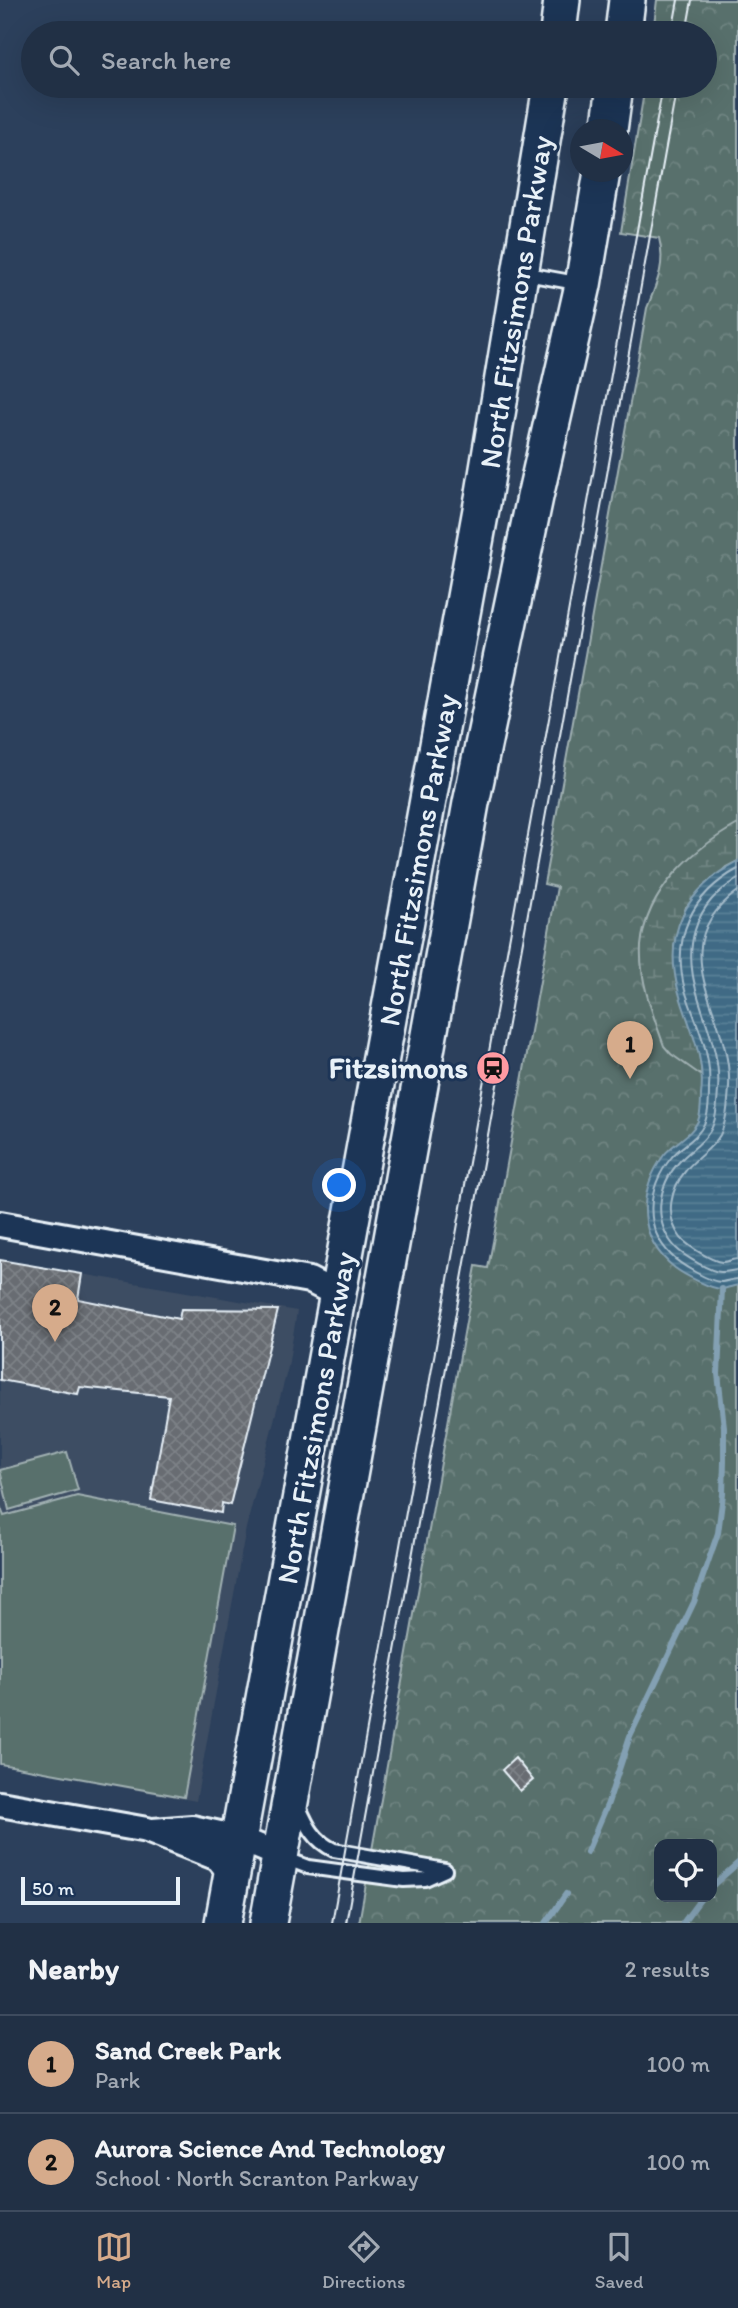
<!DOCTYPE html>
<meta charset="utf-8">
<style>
:root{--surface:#213045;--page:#29384c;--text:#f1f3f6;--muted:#a2a9b3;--line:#3e4b5e;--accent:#d6ab8b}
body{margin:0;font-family:Itim,sans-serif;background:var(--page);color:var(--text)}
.controls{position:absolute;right:21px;bottom:21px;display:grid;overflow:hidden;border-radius:14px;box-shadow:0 7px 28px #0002}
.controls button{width:63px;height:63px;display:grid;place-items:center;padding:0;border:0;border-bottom:2px solid var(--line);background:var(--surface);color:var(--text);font:35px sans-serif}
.compass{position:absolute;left:570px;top:119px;width:63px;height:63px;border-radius:50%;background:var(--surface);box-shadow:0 7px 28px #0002;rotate:100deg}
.scale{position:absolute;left:21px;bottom:18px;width:159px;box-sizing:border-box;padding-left:7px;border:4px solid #e8f1f8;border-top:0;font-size:19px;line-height:24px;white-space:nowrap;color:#e8f1f8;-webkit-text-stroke:5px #1d3557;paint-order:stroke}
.you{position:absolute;left:340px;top:1186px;width:24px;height:24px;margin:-18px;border:5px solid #fff;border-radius:50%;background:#1a73e8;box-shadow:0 0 0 10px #1a73e833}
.badge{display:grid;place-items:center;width:46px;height:46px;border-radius:50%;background:var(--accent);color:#111;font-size:23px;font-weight:700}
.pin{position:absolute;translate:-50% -58px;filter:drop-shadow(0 2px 4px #0008)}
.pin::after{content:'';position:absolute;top:37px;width:24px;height:21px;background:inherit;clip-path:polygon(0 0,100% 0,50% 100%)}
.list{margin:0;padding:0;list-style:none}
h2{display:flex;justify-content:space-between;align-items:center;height:91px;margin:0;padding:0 28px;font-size:30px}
h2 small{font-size:23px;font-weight:400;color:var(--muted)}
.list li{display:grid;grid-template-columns:46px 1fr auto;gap:21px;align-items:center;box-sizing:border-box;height:98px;padding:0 28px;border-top:2px solid var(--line)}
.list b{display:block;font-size:26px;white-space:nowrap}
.list p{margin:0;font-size:23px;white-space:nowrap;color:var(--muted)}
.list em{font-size:23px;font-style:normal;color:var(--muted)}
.icon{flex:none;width:38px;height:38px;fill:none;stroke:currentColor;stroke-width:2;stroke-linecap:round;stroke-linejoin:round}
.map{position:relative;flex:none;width:738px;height:1923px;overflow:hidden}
.search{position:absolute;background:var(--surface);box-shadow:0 7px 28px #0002;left:21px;right:21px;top:21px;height:77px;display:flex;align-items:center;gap:18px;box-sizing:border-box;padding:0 24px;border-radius:38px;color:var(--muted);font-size:26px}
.sheet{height:287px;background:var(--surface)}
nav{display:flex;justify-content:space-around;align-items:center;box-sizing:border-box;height:98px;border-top:2px solid var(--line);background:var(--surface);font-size:19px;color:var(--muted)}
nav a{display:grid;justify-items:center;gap:4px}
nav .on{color:var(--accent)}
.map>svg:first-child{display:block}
.built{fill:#3e4d63}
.grass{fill:#58706c;stroke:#a0b0b2;stroke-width:2}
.forest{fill:url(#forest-crowns);stroke:#a0b0b2;stroke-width:2;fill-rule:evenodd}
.wetland{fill:url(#wetland-marsh);stroke:#a0b0b2;stroke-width:2}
.water{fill:url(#water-rules);stroke:#83a0b3;stroke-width:2}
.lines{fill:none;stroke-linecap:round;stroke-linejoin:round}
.shore{stroke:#a4bbca;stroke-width:2}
.stream{stroke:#83a0b3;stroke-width:6}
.building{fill:url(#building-cross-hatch);stroke:#e8f1f8;stroke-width:2}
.lane-casing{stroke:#e8f1f8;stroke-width:18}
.street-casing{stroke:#e8f1f8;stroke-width:30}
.secondary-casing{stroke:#e8f1f8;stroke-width:40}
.lane{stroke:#1d3557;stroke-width:12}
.street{stroke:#1d3557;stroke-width:24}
.secondary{stroke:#1d3557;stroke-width:35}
.tram{stroke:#e8f1f8;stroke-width:2}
.labels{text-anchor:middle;stroke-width:6;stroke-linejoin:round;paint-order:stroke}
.street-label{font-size:30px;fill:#e8f1f8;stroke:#1d3557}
.poi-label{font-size:30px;font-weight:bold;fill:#e8f1f8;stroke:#1d3557;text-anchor:end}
</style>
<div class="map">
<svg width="738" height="1923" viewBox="0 0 738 1923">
<defs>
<pattern id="forest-crowns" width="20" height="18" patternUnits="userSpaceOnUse" patternTransform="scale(1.75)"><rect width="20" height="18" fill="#58706c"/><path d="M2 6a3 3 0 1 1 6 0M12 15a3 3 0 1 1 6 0" fill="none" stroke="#708582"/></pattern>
<pattern id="wetland-marsh" width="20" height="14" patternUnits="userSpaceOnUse" patternTransform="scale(1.75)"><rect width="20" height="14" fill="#58706c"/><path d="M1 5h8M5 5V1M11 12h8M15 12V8" fill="none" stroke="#708582"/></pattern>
<pattern id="water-rules" width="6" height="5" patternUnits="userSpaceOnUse" patternTransform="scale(1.75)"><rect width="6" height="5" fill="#3f6a85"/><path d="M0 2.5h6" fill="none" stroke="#5b8097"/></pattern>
<pattern id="building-cross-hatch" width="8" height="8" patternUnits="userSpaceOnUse" patternTransform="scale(1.75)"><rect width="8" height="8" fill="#676c72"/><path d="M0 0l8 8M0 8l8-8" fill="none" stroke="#7d8187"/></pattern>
</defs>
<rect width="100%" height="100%" fill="#2c405c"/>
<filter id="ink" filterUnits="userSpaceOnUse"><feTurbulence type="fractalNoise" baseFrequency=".0143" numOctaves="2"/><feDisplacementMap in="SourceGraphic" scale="14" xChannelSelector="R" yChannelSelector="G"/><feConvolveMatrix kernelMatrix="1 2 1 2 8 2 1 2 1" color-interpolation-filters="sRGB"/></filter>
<g filter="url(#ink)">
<!-- built -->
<path class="built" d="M 0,1260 L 297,1311 L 288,1367 L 246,1528 L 196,1801 L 0,1765 Z"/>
<!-- grass -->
<path class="grass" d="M 67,1452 L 78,1490 L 9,1510 L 0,1470 Z
M 77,1496 L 233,1526 L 184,1797 L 0,1764 L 0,1506 L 4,1516 Z"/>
<!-- forest -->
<path class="forest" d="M 657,0 L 738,0 L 738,1923 L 359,1923 L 476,1266 L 488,1268 L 493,1242 L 557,887 L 544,884 L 647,308 C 657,283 666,264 659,238 L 621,232 L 645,86 L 705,86 L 705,33 L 653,33 ZM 659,1844 L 712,1844 L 712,1897 L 659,1897 Z"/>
<!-- wetland -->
<path class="wetland" d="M 738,824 L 738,861 L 726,867 L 686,907 L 674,947 L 676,980 L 699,1050 L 702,1076 L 671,1054 L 664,1046 C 653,1015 639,980 641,946 C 646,891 693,849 738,824 Z"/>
<!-- water -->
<path class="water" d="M 738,861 L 738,1285 C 733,1286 727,1288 723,1289 C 712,1290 683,1274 675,1268 C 637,1238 637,1192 664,1155 C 673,1143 692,1135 698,1121 C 701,1114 701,1103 701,1095 C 706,1057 689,1028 679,993 C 662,933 686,889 738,861 Z"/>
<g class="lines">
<!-- shore -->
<path class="shore" d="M 738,869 C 692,894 671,937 685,990 C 695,1023 712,1051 709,1087 C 709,1099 709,1114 704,1124 C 698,1139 680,1146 671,1158 C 647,1188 643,1227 671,1255 C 679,1264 711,1283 722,1282 C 728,1281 733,1279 738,1279
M 738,879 C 717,891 702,906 695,930 C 678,986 723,1033 718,1090 C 717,1103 717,1120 710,1131 C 702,1144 689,1151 680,1161 C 657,1186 652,1222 676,1248 C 684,1256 712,1273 722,1272 C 728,1272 733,1270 738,1270
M 738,891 C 657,949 733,1014 729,1087 C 728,1102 727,1121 720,1135 C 712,1149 697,1157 687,1169 C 670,1189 664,1216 681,1238 C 688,1246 711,1261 722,1262 C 727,1262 733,1259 738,1259"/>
<!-- stream -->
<path class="stream" d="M 587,1852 L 608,1803 L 630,1736 L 694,1602 L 718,1533 L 723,1494 L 724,1462 L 724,1427 L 718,1374 L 722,1289
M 712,1886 L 738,1863
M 546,1923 L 566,1894
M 683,1923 L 702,1897"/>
</g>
<!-- building -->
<path class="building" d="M 0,1260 L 82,1274 L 78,1299 L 179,1319 L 181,1309 L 278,1310 L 230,1505 L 222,1503 L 221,1513 L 151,1500 L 169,1396 L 80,1387 L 78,1394 L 0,1380 Z
M 515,1758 L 533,1780 L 520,1791 L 502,1770 Z"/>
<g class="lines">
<!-- lane casing -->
<g class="lane-casing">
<path id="lane" d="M 521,273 L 582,284
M 299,1807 C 307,1825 314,1841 334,1850 L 445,1870
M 282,1857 L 308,1867 L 404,1880 L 425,1879 L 445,1870"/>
</g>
<!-- street casing -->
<g class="street-casing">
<path id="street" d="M 0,1224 L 309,1280 L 338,1295
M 0,1804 L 147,1830 L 218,1858 L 232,1875
M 153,1831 L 192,1828 L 238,1838 L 281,1856"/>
</g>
<!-- secondary casing -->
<g class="secondary-casing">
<path id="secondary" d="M 558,33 L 562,0
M 623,33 L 627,0
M 609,130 L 615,86
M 223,1923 L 484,493 L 551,86
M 268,1923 L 471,803 L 535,497 L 583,285 L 602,172"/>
</g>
<!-- lane -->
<use href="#lane" class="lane"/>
<!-- street -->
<use href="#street" class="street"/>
<!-- secondary -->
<use href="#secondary" class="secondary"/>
<!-- tram -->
<path class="tram" d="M 672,33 L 678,0
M 686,33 L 692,0
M 332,1923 L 663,86
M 346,1923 L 677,86"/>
</g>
</g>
<!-- icons -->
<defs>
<g id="station-disc" transform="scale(1.75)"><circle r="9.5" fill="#ff9aa2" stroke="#1d3557"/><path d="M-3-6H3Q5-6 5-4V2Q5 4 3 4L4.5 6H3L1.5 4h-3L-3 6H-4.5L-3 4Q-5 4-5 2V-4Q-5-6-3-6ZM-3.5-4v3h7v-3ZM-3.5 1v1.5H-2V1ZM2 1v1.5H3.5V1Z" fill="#111"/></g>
</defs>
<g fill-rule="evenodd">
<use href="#station-disc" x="493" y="1068"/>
</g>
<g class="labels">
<!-- street labels -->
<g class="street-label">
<text transform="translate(516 302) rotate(-81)" y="10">North Fitzsimons Parkway</text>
<text transform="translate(418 860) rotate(-80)" y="10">North Fitzsimons Parkway</text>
<text transform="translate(316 1418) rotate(-80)" y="10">North Fitzsimons Parkway</text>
</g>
<!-- poi labels -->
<g class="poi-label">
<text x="468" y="1078">Fitzsimons</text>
</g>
</g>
</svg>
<div class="controls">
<button><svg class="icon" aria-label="locate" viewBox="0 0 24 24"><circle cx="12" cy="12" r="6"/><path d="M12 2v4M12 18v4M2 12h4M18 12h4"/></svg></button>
</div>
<svg class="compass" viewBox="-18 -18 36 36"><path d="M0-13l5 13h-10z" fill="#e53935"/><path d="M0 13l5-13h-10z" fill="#a2a9b3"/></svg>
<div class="scale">50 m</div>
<div class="you"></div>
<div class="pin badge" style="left:630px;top:1079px">1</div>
<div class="pin badge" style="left:55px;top:1342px">2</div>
<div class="search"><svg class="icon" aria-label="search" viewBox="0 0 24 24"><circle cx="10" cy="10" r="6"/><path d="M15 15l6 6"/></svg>Search here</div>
</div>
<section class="sheet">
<h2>Nearby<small>2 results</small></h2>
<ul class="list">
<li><span class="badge">1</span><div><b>Sand Creek Park</b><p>Park</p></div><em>100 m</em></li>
<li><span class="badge">2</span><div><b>Aurora Science And Technology</b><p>School · North Scranton Parkway</p></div><em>100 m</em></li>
</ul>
</section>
<nav>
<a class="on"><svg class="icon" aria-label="map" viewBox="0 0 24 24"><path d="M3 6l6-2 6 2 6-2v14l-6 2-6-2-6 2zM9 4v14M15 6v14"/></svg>Map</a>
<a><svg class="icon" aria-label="directions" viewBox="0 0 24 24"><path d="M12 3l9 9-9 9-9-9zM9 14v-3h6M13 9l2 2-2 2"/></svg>Directions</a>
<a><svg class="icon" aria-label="saved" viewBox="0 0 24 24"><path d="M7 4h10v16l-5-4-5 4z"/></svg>Saved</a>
</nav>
